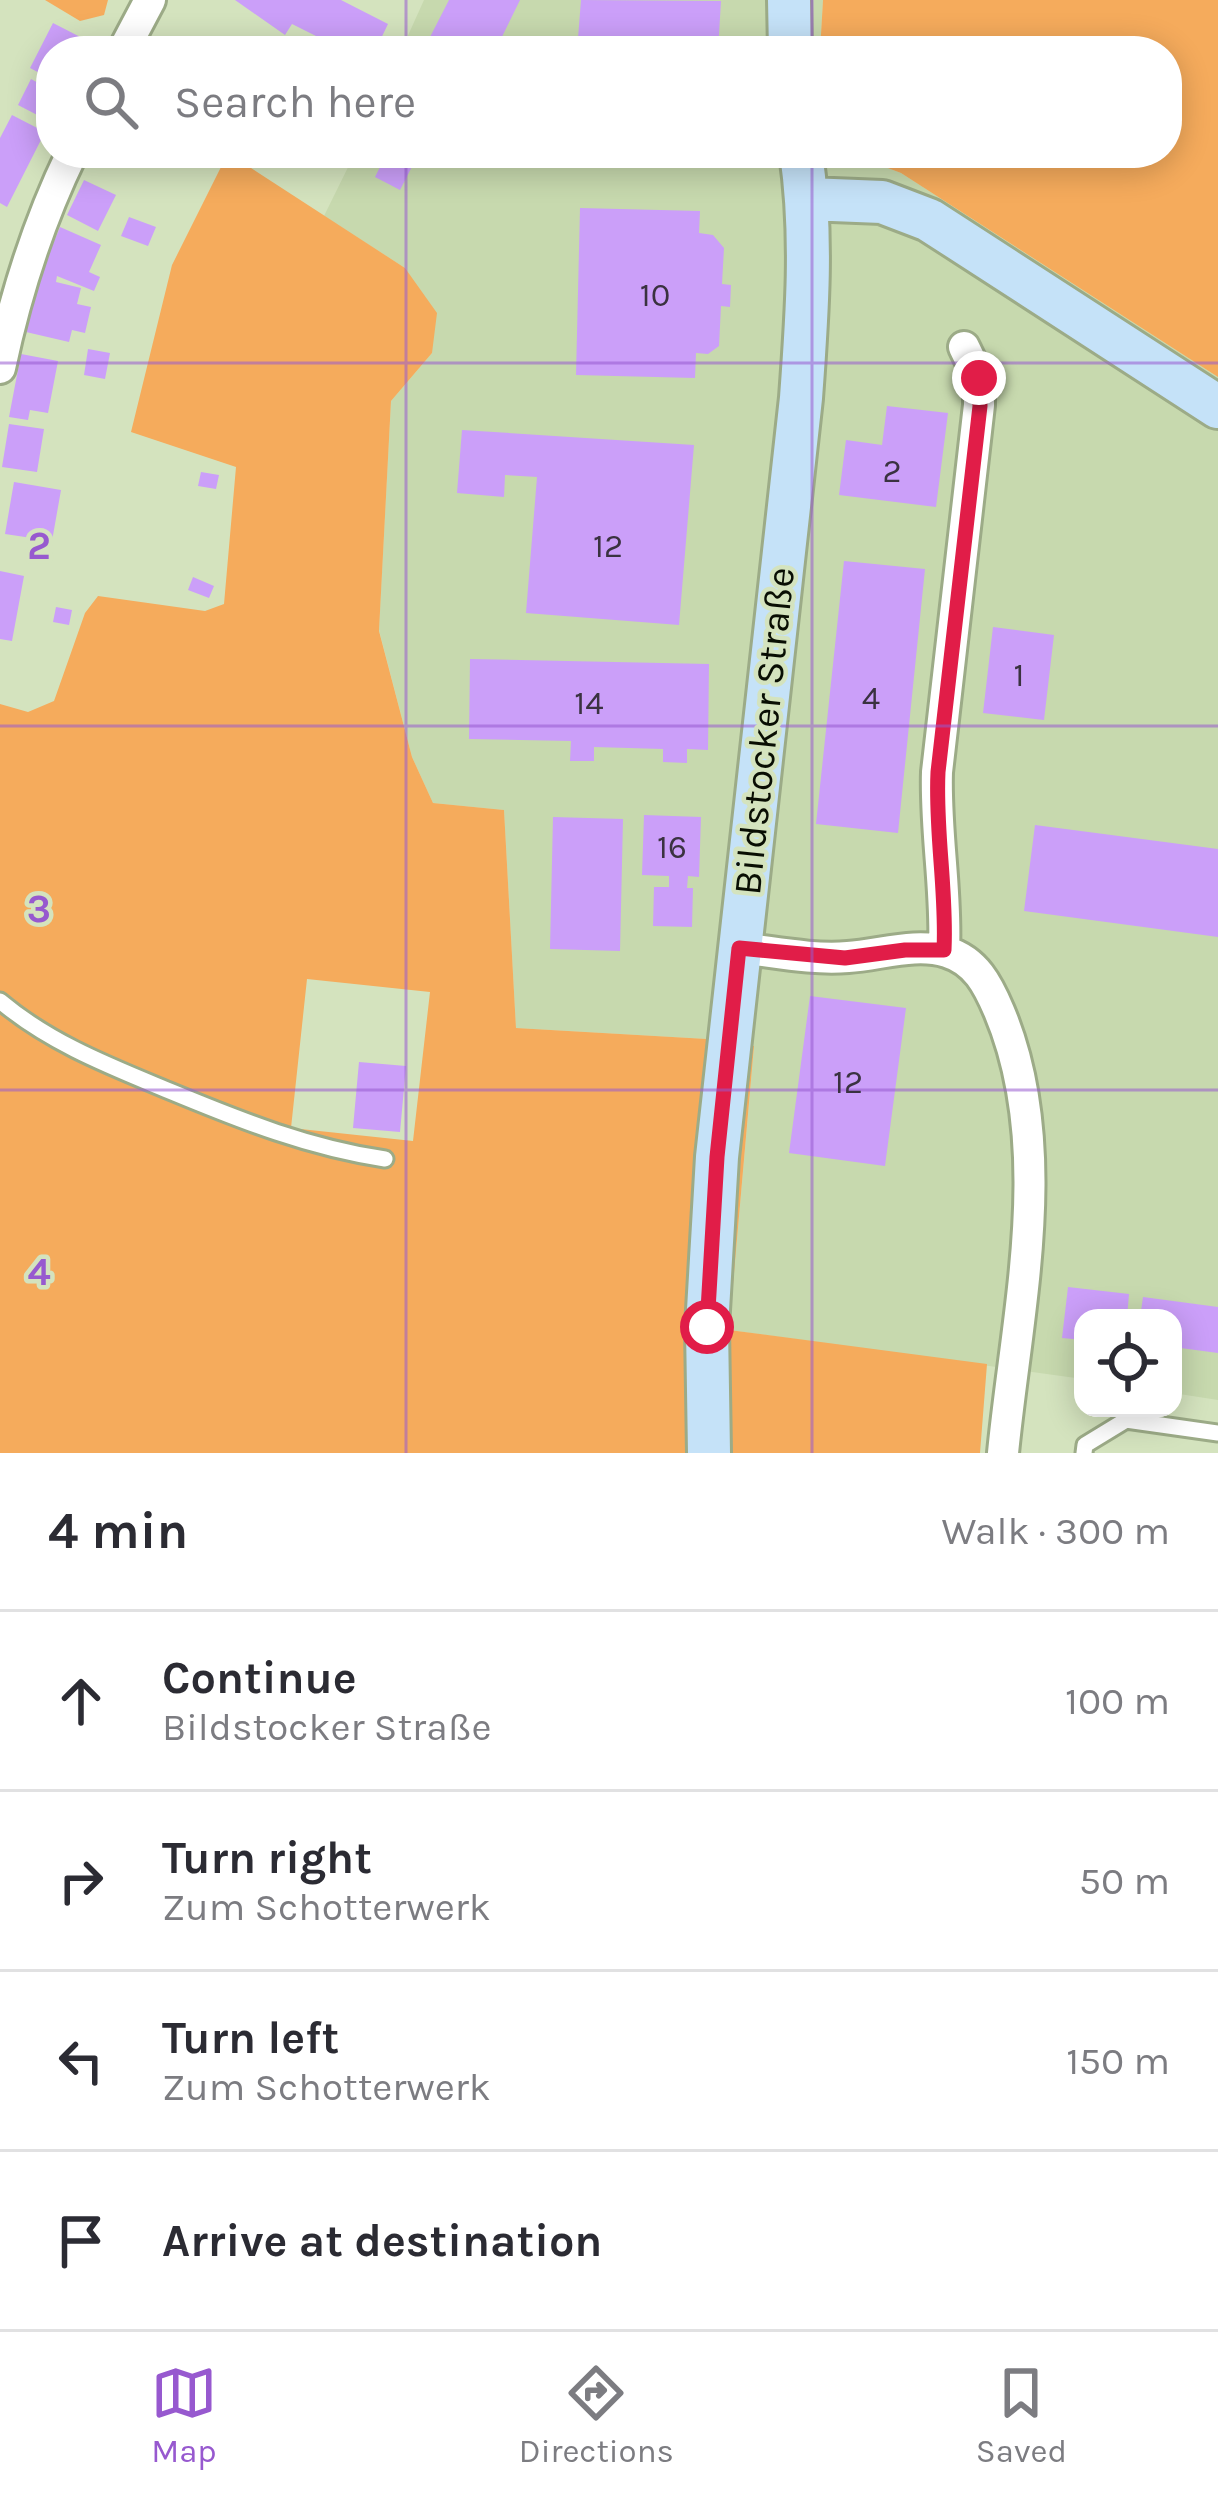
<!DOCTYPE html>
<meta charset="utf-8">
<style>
:root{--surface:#fff;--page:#f7f7f7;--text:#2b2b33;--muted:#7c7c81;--line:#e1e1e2;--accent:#9759cf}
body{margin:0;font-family:Karla,sans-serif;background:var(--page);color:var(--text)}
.controls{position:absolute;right:36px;bottom:36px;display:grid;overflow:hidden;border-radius:24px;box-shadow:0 6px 30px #0003}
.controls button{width:108px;height:108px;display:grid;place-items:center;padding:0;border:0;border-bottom:3px solid var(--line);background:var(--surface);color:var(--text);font:60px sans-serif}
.stop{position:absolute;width:36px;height:36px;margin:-27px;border:9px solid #e11d48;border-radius:50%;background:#fff}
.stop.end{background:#e11d48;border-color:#fff;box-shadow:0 3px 12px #0008}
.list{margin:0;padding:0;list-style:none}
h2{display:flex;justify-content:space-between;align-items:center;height:156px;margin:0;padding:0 48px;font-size:51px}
h2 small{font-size:39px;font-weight:400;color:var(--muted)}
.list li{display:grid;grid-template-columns:78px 1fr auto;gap:36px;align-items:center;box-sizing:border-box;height:180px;padding:0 48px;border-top:3px solid var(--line)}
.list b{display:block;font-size:45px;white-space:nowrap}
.list p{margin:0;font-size:39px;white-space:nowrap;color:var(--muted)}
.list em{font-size:39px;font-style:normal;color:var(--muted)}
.icon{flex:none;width:66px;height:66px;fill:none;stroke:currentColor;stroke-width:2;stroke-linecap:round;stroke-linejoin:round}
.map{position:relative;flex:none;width:1218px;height:1453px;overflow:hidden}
.search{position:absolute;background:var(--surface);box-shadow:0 6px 30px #0003;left:36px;right:36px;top:36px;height:132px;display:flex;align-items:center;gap:30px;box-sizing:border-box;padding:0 42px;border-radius:48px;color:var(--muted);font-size:45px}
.sheet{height:876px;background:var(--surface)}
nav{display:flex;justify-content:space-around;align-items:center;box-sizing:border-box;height:168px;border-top:3px solid var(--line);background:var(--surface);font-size:33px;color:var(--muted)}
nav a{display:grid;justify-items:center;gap:6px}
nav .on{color:var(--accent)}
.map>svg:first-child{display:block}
.built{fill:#c7d9ae}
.green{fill:#f5ab5c;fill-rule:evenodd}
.building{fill:#cb9ff9}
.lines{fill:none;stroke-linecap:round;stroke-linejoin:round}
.lane-casing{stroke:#9cab87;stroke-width:21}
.street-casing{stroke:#9cab87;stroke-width:36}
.secondary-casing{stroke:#9cab87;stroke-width:48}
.lane{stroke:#fff;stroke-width:15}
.street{stroke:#fff;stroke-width:30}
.secondary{stroke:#c5e2f8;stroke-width:42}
.route{stroke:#e11d48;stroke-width:15}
.grid{fill:none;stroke:#9759cf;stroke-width:3;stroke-opacity:0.55}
.labels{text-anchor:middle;stroke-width:9;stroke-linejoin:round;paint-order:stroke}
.number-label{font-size:33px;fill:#3a3240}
.street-label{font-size:39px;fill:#090e03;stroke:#d4e3be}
.grid-label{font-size:39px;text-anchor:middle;font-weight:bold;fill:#9759cf;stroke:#d4e3be;stroke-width:9;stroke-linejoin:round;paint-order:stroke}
</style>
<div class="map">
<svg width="1218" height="1453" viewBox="0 0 1218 1453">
<rect width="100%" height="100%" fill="#d4e3be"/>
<!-- built -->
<path class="built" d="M 424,0 L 823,0 L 820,51 L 401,51 Z
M 355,153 L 848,153 L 901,173 L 1218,377 L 1218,1400 L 1173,1393 L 1173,1318 L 1083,1318 L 1083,1379 L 729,1330 L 754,1047 L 707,1039 L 516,1028 L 504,810 L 433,803 L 412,757 L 379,630 L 391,401 L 432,353 L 405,268 L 324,216 Z"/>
<!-- green -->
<path class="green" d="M 45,0 L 108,0 L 104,15 L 80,21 Z
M 823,0 L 1218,0 L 1218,377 L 901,173 L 848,153 L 1167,153 L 1167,51 L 820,51 Z
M 228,153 L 405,268 L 437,313 L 432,353 L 391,401 L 379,631 L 412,757 L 433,803 L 504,810 L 516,1028 L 707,1039 L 754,1046 L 729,1330 L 987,1364 L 980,1453 L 0,1453 L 0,704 L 28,712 L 54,701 L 85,613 L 98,596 L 205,611 L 224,604 L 236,467 L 131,432 L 172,265 ZM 307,979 L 430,992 L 413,1141 L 291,1128 Z"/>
<!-- building -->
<path class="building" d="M 235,0 L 341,0 L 388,24 L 375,51 L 324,51 L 328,42 L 292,24 L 285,35 Z
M 449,0 L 520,0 L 495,51 L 453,51 L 429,39 Z
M 581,0 L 721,1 L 718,51 L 577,51 Z
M 53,23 L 92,43 L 88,51 L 51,51 L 51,79 L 30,68 Z
M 31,79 L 51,90 L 51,103 L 43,118 L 18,105 Z
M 12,115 L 45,132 L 7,207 L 0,203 L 0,138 Z
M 387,153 L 419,153 L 400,190 L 375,177 Z
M 84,180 L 116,195 L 98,231 L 67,215 Z
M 580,208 L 700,211 L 699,233 L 713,235 L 724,248 L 722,284 L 731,285 L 730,307 L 721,306 L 719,346 L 708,354 L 696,353 L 695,378 L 576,375 Z
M 129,217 L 156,227 L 148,246 L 121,236 Z
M 60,227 L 101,245 L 89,272 L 100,277 L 94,291 L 57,276 L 56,282 L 81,288 L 77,304 L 91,307 L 85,333 L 72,330 L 69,342 L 26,332 L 39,278 Z
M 88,349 L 110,353 L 105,379 L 84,375 Z
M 21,354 L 58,361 L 48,413 L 30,410 L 28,420 L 9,417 Z
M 887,406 L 948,413 L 936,507 L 839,495 L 846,440 L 882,445 Z
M 9,424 L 44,429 L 37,472 L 2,467 Z
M 462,430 L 694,445 L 679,625 L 526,613 L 537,477 L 505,475 L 504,497 L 457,493 Z
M 201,472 L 219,475 L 216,489 L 198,486 Z
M 14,482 L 61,490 L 52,541 L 5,534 Z
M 844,561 L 925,569 L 898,833 L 816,824 Z
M 0,571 L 24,576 L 12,641 L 0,639 Z
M 193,577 L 214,586 L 209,598 L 188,590 Z
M 56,607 L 72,610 L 69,625 L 53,622 Z
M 993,627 L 1054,635 L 1044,720 L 983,713 Z
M 470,659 L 709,664 L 708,750 L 687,749 L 687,763 L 663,762 L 663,749 L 594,747 L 594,761 L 570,761 L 571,741 L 469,739 Z
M 644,815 L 701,817 L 699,877 L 688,876 L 687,888 L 693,888 L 692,927 L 653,926 L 654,887 L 669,887 L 669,876 L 642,875 Z
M 553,817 L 623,819 L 620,951 L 550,949 Z
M 1035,825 L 1218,849 L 1218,937 L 1024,911 Z
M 810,996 L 906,1008 L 885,1166 L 789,1153 Z
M 359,1062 L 406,1066 L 400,1132 L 353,1128 Z
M 1068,1287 L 1129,1294 L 1127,1318 L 1083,1318 L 1083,1340 L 1062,1338 Z
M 1143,1297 L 1218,1307 L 1218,1353 L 1173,1347 L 1173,1318 L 1140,1318 Z"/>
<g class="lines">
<!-- lane casing -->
<g class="lane-casing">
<path id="lane" d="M 0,1001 C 51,1044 112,1067 172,1092 C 242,1121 310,1148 385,1159
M 1084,1453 L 1085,1445 L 1126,1420 L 1218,1433"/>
</g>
<!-- street casing -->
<g class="street-casing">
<path id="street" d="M 123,51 L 150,0
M 0,368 C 16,292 38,223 72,153
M 739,948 C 775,952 812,960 848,957 C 880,955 916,942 947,952 C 976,961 988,985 999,1011 C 1057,1148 1017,1310 1003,1453
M 944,951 C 947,891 935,832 937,772 L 979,405 L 979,378 L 964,347"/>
</g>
<!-- secondary casing -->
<g class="secondary-casing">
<path id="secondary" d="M 789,0 L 790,51
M 808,199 L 882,202 L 929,220 L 1218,407
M 709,1453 L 707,1327 L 717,1157 L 801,398 C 807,316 813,235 801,153"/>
</g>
<!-- lane -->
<use href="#lane" class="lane"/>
<!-- street -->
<use href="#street" class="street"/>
<!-- secondary -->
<use href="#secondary" class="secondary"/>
</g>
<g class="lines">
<!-- route -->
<path class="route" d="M 707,1327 L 717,1157 L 739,948 L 845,958 L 905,950 L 944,950 C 947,891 935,832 938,772 L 980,406 L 979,378"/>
</g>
<!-- grid -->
<path class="grid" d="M 406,0 L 406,51M 812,0 L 812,51M 406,153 L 406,1453M 812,153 L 812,1453M 0,363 L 1218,363M 0,726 L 1218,726M 0,1090 L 1218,1090"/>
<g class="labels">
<!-- number labels -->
<g class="number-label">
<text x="655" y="306">10</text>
<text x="892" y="482">2</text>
<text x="608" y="557">12</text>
<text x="1019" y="686">1</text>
<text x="871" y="709">4</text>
<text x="589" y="714">14</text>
<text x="672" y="858">16</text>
<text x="848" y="1093">12</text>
</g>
<!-- street labels -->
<g class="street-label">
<text transform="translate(763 731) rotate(-84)" y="14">Bildstocker Straße</text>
</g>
</g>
<g class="grid-label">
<text x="39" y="559">2</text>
<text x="39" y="922">3</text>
<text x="39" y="1285">4</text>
</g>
</svg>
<div class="controls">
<button><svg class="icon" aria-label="locate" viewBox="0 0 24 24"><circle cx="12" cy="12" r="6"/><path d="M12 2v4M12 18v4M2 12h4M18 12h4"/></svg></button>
</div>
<div class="stop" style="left:707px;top:1327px"></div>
<div class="stop end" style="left:979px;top:378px"></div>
<div class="search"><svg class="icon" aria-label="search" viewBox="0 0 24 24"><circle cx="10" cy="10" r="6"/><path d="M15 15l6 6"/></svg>Search here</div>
</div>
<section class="sheet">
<h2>4 min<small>Walk · 300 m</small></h2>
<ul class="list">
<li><svg class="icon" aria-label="ahead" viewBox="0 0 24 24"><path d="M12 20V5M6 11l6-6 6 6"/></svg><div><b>Continue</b><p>Bildstocker Straße</p></div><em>100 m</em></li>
<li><svg class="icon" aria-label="right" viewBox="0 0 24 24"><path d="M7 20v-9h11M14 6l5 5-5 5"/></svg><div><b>Turn right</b><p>Zum Schotterwerk</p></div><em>50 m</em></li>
<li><svg class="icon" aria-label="left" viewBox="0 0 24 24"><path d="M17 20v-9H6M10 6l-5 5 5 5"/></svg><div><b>Turn left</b><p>Zum Schotterwerk</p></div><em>150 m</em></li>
<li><svg class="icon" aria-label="arrive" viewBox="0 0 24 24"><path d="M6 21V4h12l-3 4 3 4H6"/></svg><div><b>Arrive at destination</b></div></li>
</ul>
</section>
<nav>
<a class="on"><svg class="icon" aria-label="map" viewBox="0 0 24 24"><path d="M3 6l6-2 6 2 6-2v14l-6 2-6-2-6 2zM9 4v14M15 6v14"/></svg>Map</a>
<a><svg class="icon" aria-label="directions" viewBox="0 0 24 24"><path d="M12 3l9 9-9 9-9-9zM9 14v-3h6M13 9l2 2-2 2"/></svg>Directions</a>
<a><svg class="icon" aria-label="saved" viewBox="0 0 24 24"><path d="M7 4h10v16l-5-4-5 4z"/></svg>Saved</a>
</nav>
